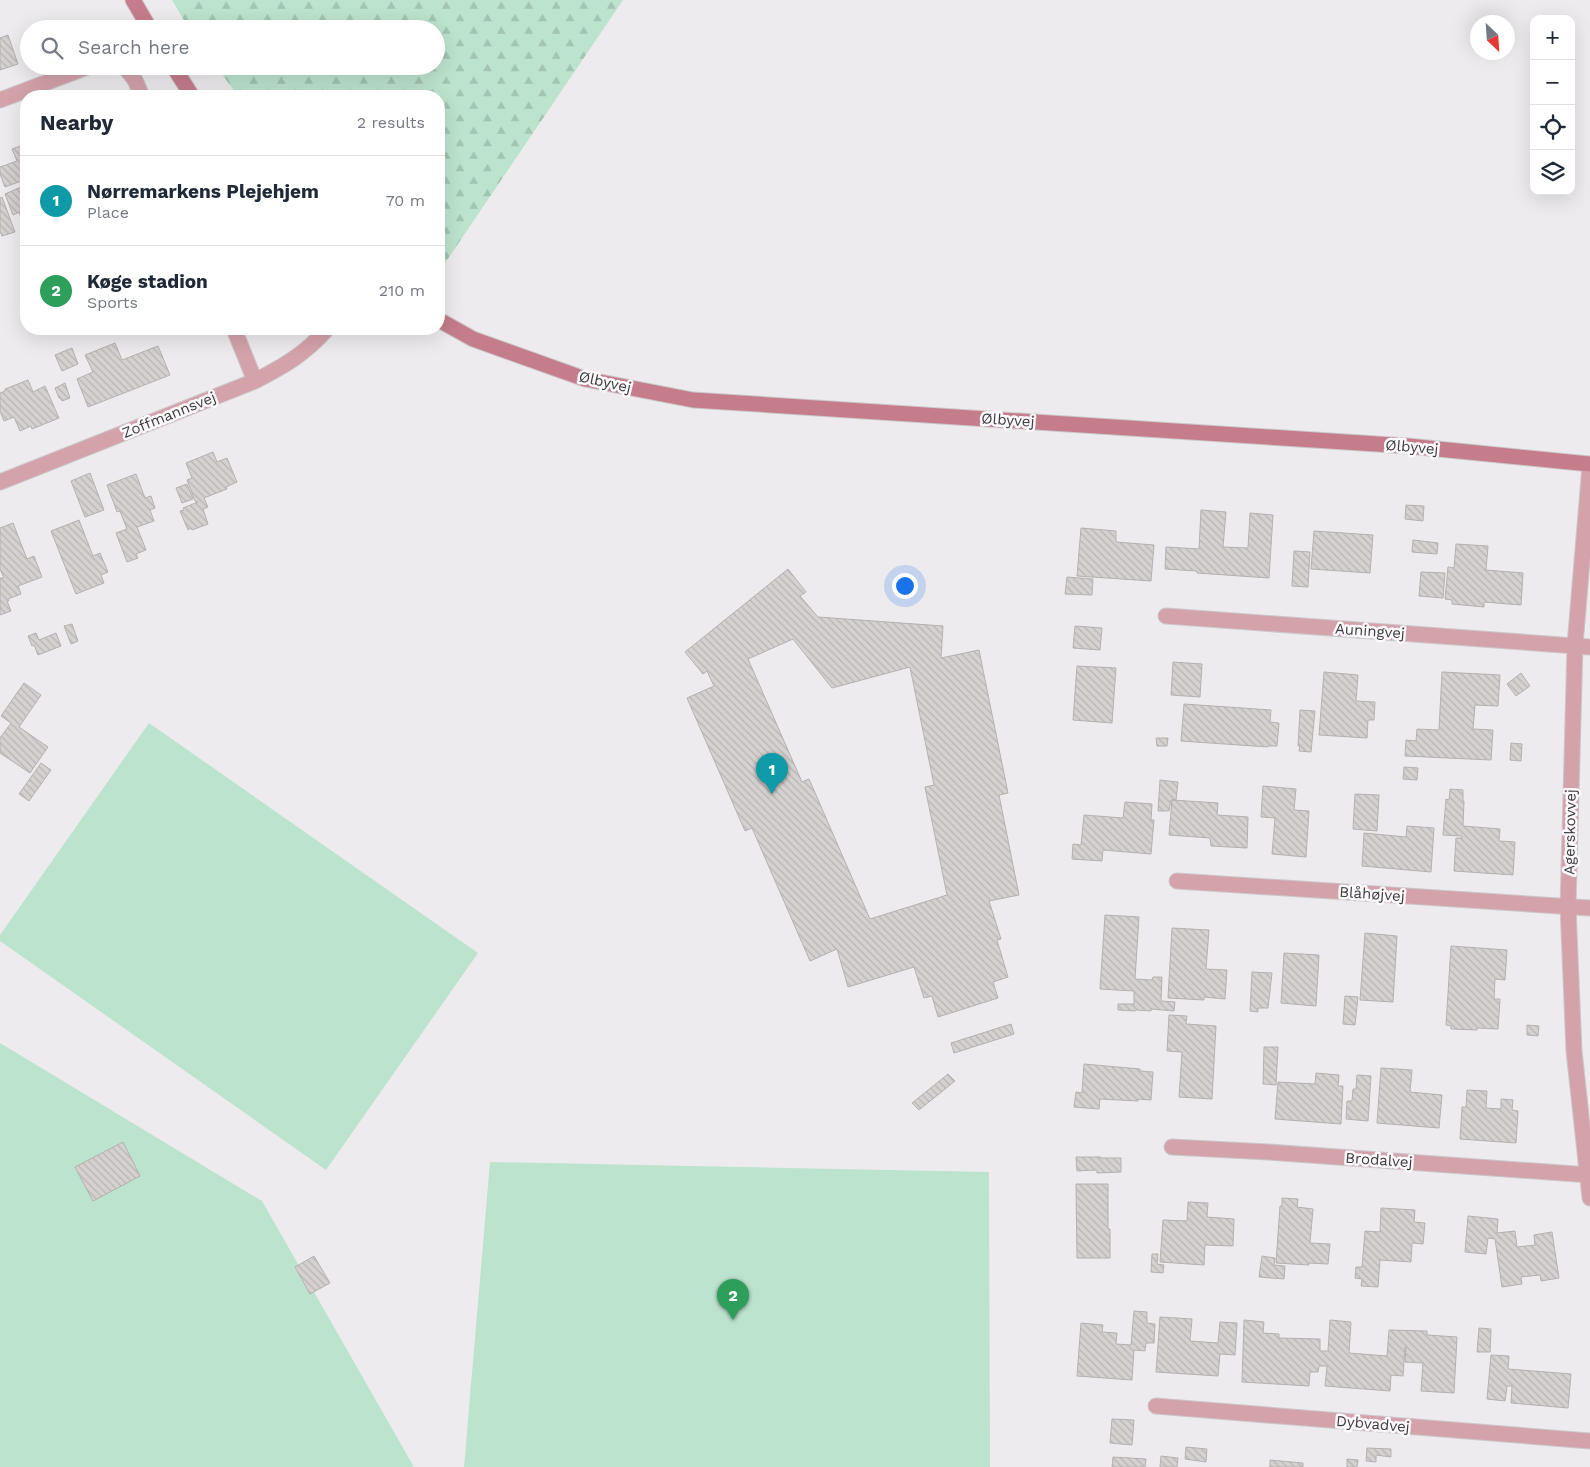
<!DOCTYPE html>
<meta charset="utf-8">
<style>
:root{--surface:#fff;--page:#f6f6f7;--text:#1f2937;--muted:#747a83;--line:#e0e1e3;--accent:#0b8043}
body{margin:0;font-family:"Work Sans",sans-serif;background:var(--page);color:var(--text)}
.controls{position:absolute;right:15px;top:15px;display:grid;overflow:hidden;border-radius:10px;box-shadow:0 5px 20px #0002}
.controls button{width:45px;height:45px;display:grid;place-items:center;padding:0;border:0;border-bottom:1px solid var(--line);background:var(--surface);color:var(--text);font:25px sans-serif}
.compass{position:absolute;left:1470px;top:15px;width:45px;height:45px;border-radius:50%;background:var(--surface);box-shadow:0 5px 20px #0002;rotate:155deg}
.you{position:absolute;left:904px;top:585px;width:18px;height:18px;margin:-12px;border:4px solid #fff;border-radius:50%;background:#1a73e8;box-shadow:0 0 0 8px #1a73e833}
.badge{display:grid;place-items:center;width:32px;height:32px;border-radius:50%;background:var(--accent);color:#fff;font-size:16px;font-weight:700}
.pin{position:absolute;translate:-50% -41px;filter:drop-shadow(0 1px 2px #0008)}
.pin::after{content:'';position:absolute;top:26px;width:18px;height:15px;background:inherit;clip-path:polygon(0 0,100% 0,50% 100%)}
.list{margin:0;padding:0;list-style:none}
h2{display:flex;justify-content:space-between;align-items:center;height:65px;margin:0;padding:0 20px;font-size:21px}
h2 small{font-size:16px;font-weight:400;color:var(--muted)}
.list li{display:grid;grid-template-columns:32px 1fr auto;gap:15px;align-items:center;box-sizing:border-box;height:90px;padding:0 20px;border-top:1px solid var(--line)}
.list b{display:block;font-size:19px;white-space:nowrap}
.list p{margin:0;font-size:16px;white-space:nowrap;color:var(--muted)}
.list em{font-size:16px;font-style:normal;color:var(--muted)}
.icon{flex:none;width:28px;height:28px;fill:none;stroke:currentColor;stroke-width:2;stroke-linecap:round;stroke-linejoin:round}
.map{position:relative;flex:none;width:1590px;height:1467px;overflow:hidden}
.search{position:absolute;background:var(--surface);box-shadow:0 5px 20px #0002;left:20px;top:20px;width:425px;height:55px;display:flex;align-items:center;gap:12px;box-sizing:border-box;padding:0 18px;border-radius:28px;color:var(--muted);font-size:19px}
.panel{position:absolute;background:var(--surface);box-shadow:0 5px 20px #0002;left:20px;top:90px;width:425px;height:245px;border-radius:20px}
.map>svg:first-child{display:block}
.forest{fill:url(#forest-firs)}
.garden{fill:#bce3ce}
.building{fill:url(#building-back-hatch);stroke:#b5b1b0;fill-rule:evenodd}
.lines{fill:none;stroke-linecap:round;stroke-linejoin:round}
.street-casing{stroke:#cbc8cb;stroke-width:17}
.secondary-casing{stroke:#cbc8cb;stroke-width:17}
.street{stroke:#d4a2ab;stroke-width:15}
.secondary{stroke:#c57c8b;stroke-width:15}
.labels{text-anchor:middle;stroke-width:5;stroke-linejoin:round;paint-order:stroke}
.street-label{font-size:15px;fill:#3d3c3d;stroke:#fbf9fc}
</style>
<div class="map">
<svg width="1590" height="1467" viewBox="0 0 1590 1467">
<defs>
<pattern id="forest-firs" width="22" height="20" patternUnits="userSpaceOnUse" patternTransform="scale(1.25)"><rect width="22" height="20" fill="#bce3ce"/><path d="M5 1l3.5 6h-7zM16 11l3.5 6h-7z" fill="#a2c4b2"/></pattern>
<pattern id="building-back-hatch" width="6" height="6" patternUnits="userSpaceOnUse" patternTransform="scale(1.25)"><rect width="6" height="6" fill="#d5d1d0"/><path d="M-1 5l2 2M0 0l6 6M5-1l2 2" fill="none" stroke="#b8b4b4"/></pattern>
</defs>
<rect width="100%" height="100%" fill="#eeebef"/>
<!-- forest -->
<path class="forest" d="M 172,0 L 623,0 L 439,272 L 439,96 L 238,96 L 216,66 L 436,66 L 436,29 L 189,29 Z"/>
<!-- garden -->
<path class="garden" d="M 149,723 L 478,953 L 326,1170 L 0,941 L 0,935 Z
M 0,1043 L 262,1201 L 414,1467 L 0,1467 Z
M 490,1162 L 989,1172 L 990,1467 L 464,1467 Z"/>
<!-- building -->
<path class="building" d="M 8,35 L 18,64 L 0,70 L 0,38 Z
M 26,144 L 26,183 L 24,180 L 5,187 L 0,174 L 0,167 L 17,161 L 12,149 Z
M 26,185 L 26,209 L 13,215 L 5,194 Z
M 2,197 L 15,232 L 2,236 L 0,231 L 0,198 Z
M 26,209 L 26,231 L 19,212 Z
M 115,343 L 122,360 L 158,346 L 170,375 L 88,407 L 77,379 L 93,372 L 85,355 Z
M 72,348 L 78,364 L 62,371 L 55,355 Z
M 28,380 L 33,392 L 45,386 L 59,418 L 32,429 L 31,426 L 20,431 L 14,417 L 4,421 L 0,411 L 0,393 L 5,391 L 5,389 Z
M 65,383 L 70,398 L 62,401 L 60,398 L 59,398 L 55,388 Z
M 213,452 L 217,462 L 227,458 L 237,482 L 226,487 L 227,489 L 204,498 L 208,507 L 203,509 L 208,524 L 192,530 L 191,528 L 188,530 L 180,511 L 184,510 L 183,508 L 198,502 L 195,501 L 187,480 L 192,478 L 186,463 Z
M 90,473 L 104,510 L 85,517 L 71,481 Z
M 136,474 L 145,498 L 151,496 L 155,508 L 150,510 L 154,521 L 137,527 L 146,550 L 136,554 L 138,558 L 127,562 L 116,533 L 127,529 L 120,511 L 117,512 L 107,485 Z
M 187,484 L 193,499 L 182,503 L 176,488 Z
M 1406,505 L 1424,506 L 1423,521 L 1405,519 Z
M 1201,510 L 1226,512 L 1223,547 L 1248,548 L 1250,513 L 1273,515 L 1269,578 L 1197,573 L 1197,571 L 1165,569 L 1166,547 L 1199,549 Z
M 79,520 L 93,556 L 100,553 L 108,572 L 101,575 L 104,583 L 76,594 L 51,531 Z
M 13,523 L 27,559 L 34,556 L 42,577 L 18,586 L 21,594 L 8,599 L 9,601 L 7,601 L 11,611 L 0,615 L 0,578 L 4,578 L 0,569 L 0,528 Z
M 1081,528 L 1116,531 L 1116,542 L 1154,545 L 1151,581 L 1077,576 Z
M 1314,531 L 1373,535 L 1370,573 L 1311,569 Z
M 1413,540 L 1438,543 L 1437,554 L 1412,552 Z
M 1456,544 L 1488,546 L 1486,570 L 1523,573 L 1521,605 L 1484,602 L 1484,607 L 1452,604 L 1452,600 L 1445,599 L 1448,567 L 1454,568 Z
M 1294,551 L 1310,552 L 1308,587 L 1292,586 Z
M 788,569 L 806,592 L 800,596 L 818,617 L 943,626 L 941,658 L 979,650 L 1008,793 L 999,795 L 1019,895 L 989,901 L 1001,939 L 997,940 L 1008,977 L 993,982 L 998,998 L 938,1017 L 932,996 L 924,998 L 914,967 L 848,987 L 837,949 L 810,961 L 752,828 L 745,831 L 687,698 L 714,686 L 707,671 L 703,674 L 685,652 ZM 793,639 L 832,688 L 910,667 L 934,785 L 925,787 L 947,895 L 870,919 L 809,779 L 802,782 L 748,659 Z
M 1421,572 L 1445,573 L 1443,598 L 1419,596 Z
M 1067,577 L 1093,579 L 1092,595 L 1065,594 Z
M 72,624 L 78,641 L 71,644 L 64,626 Z
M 1075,626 L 1102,628 L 1100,650 L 1073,648 Z
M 36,633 L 39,640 L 56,633 L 61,646 L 38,655 L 34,645 L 32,646 L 28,636 Z
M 1173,662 L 1202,664 L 1200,697 L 1171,695 Z
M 1077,666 L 1116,668 L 1112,723 L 1073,720 Z
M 1324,672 L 1358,675 L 1356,701 L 1375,702 L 1374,720 L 1368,720 L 1367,738 L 1319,735 Z
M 1442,672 L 1500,675 L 1498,706 L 1475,705 L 1473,729 L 1493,730 L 1491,760 L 1405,756 L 1406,740 L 1416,741 L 1417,729 L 1439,730 Z
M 1521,673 L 1530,686 L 1516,696 L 1507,684 Z
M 24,683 L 41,695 L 19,727 L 48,747 L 30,773 L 0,753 L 0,738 L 11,723 L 1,716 Z
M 1184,704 L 1271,710 L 1270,722 L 1279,723 L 1277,746 L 1268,746 L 1268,747 L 1181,741 Z
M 1300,710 L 1315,711 L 1311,752 L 1299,751 L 1300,746 L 1298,746 Z
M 1156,738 L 1168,738 L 1167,746 L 1157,746 Z
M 1511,743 L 1522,744 L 1521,761 L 1510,760 Z
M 41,763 L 51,770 L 29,801 L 19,794 Z
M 1404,767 L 1418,768 L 1417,780 L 1403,779 Z
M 1160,780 L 1178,782 L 1176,800 L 1171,800 L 1169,811 L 1158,811 Z
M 1263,786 L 1296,789 L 1294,810 L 1309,811 L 1306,857 L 1272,854 L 1275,818 L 1261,817 Z
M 1450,789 L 1463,790 L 1463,801 L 1464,801 L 1463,826 L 1500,829 L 1499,841 L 1515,842 L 1513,875 L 1454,871 L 1456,838 L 1462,838 L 1462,836 L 1443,835 L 1446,799 L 1449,800 Z
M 1355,794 L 1379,795 L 1377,831 L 1353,829 Z
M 1172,800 L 1218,803 L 1217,815 L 1248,817 L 1247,848 L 1211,846 L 1210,838 L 1169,835 Z
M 1125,802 L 1152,804 L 1151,820 L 1154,820 L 1151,854 L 1103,850 L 1102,861 L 1072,859 L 1073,844 L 1081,845 L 1084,815 L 1123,818 Z
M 1407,826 L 1434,828 L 1431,872 L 1362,866 L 1364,833 L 1406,837 Z
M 1105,915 L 1139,917 L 1135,979 L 1152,980 L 1153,977 L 1162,977 L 1161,1001 L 1175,1002 L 1174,1011 L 1151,1009 L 1151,1011 L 1136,1010 L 1135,1011 L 1118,1010 L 1118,1004 L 1134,1004 L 1134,991 L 1100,989 Z
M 1172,928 L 1209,930 L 1206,969 L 1227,970 L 1225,999 L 1204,997 L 1204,1000 L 1168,998 Z
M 1365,933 L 1397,936 L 1393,1002 L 1360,1000 Z
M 1451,946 L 1507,950 L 1505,980 L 1495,979 L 1494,999 L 1500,999 L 1498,1029 L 1477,1028 L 1477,1030 L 1451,1029 L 1451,1026 L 1446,1025 Z
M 1284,953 L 1319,955 L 1316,1006 L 1281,1003 Z
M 1252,972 L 1272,973 L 1268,1008 L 1258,1008 L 1258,1012 L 1250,1011 Z
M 1345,996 L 1358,997 L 1355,1025 L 1343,1024 Z
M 1169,1015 L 1187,1016 L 1186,1024 L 1216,1026 L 1212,1099 L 1179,1097 L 1182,1052 L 1167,1051 Z
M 1011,1024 L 1014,1034 L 954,1053 L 951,1043 Z
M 1527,1025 L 1539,1026 L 1538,1036 L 1527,1035 Z
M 1264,1047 L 1278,1047 L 1276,1085 L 1263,1084 Z
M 1084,1064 L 1140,1069 L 1140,1071 L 1153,1072 L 1151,1100 L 1138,1099 L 1138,1101 L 1100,1099 L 1099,1109 L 1074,1107 L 1076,1092 L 1082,1093 Z
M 1381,1068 L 1412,1070 L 1410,1092 L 1442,1095 L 1439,1128 L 1377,1123 Z
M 1316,1073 L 1339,1075 L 1338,1086 L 1343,1086 L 1341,1124 L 1275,1119 L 1278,1082 L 1315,1084 Z
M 948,1074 L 955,1081 L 919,1110 L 912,1103 Z
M 1357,1075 L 1371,1076 L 1368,1121 L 1346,1119 L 1347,1101 L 1352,1101 L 1353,1089 L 1356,1089 Z
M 1467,1090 L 1487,1091 L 1486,1108 L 1501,1109 L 1501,1099 L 1513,1100 L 1512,1110 L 1518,1111 L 1516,1143 L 1460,1139 L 1462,1107 L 1466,1107 Z
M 123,1142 L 140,1176 L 93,1201 L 75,1167 Z
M 1076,1157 L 1101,1157 L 1101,1158 L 1121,1158 L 1121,1172 L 1097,1173 L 1097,1170 L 1077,1171 Z
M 1076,1184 L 1108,1184 L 1108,1229 L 1110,1229 L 1110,1258 L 1077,1258 Z
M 1282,1198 L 1298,1199 L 1297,1207 L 1313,1209 L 1310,1243 L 1330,1244 L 1328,1264 L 1309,1263 L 1309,1265 L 1276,1263 L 1280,1206 L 1282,1206 Z
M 1188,1202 L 1208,1203 L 1207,1217 L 1234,1219 L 1233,1246 L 1205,1245 L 1204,1265 L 1160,1262 L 1163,1220 L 1187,1221 Z
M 1381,1208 L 1415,1210 L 1414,1222 L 1425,1223 L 1423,1244 L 1412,1243 L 1411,1262 L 1380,1260 L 1378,1287 L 1361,1286 L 1362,1279 L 1355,1278 L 1356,1267 L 1362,1267 L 1365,1231 L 1380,1232 Z
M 1468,1216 L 1498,1219 L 1497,1233 L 1515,1231 L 1517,1247 L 1535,1245 L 1534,1235 L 1552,1232 L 1559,1278 L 1541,1281 L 1540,1275 L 1521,1277 L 1522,1284 L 1502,1287 L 1495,1239 L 1488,1238 L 1486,1254 L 1465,1252 Z
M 1152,1254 L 1158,1254 L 1157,1264 L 1164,1265 L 1163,1273 L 1151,1272 Z
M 314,1256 L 330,1283 L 310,1294 L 295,1267 Z
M 1262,1256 L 1275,1258 L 1274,1265 L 1285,1266 L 1284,1279 L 1259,1277 Z
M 1134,1311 L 1147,1312 L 1147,1323 L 1155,1324 L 1154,1343 L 1146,1343 L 1145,1351 L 1134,1350 L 1132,1380 L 1077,1376 L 1081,1323 L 1103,1325 L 1102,1332 L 1117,1333 L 1116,1344 L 1131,1345 Z
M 1160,1317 L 1192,1319 L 1190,1341 L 1218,1343 L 1220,1322 L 1237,1323 L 1235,1355 L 1220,1354 L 1218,1376 L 1156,1372 Z
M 1244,1320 L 1264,1322 L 1263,1333 L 1279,1334 L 1279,1338 L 1320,1339 L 1320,1351 L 1328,1351 L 1330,1320 L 1351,1322 L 1349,1353 L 1387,1356 L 1389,1330 L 1427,1331 L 1427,1335 L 1457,1337 L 1454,1393 L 1421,1391 L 1423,1363 L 1405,1362 L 1406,1347 L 1405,1347 L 1403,1376 L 1391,1375 L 1390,1391 L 1325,1386 L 1327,1366 L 1319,1366 L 1318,1372 L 1310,1372 L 1309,1386 L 1242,1382 Z
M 1479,1328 L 1491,1329 L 1490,1352 L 1477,1352 Z
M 1491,1355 L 1509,1356 L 1508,1369 L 1571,1374 L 1568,1408 L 1511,1403 L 1512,1386 L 1507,1386 L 1505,1401 L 1487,1399 Z
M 1112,1419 L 1134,1420 L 1132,1445 L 1110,1443 Z
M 1186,1447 L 1207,1449 L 1206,1462 L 1185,1459 Z
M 1367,1448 L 1391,1449 L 1391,1457 L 1376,1455 L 1376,1462 L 1366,1461 Z
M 1161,1456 L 1178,1458 L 1177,1467 L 1160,1467 Z
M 1113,1457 L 1146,1459 L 1145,1467 L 1112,1467 Z
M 1347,1459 L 1358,1460 L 1357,1467 L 1347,1467 Z
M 1270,1460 L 1303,1463 L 1303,1467 L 1270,1467 Z"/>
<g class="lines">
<!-- street casing -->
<g class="street-casing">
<path id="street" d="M 124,66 L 135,80 L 142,96
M 0,100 L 90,66
M 234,329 L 255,381
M 1590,466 L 1575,645 L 1568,907 L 1574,1051 L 1590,1198
M 0,482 L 255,381 C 284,366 305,354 327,329
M 1166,616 L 1590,647
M 1177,881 L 1590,908
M 1172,1147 L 1268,1152 L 1590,1175
M 1156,1406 L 1590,1441"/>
</g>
<!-- secondary casing -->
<g class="secondary-casing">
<path id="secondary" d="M 133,0 L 150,29
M 173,66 L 192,96
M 439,320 L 473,339 L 585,379 L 693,400 L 1408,446 L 1590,464"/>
</g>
<!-- street -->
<use href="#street" class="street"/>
<!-- secondary -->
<use href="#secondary" class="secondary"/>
</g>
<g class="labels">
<!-- street labels -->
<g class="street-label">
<text transform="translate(605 382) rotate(13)" y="5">Ølbyvej</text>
<text transform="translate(169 415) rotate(-22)" y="5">Zoffmannsvej</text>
<text transform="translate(1008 420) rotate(4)" y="5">Ølbyvej</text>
<text transform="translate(1412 447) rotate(5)" y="5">Ølbyvej</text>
<text transform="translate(1370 631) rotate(4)" y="5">Auningvej</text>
<text transform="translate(1570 832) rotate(-89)" y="5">Agerskovvej</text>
<text transform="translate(1372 894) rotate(4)" y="5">Blåhøjvej</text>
<text transform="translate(1379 1160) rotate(4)" y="5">Brodalvej</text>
<text transform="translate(1373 1424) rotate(5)" y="5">Dybvadvej</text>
</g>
</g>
</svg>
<div class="controls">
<button>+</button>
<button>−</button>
<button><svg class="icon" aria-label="locate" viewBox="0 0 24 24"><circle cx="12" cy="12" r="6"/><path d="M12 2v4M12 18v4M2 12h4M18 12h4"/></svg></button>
<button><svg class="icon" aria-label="layers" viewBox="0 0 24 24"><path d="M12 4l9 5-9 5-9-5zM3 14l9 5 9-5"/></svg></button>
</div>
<svg class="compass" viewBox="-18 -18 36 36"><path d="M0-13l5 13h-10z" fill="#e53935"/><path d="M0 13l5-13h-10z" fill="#747a83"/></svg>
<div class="you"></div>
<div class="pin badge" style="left:772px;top:794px;background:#0f9aa8">1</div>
<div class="pin badge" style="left:733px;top:1320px;background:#2e9e5b">2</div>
<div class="search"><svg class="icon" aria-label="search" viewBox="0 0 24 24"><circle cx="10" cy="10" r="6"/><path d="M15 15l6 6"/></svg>Search here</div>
<section class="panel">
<h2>Nearby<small>2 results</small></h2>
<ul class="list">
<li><span class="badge" style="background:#0f9aa8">1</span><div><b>Nørremarkens Plejehjem</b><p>Place</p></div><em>70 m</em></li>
<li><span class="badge" style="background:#2e9e5b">2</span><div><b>Køge stadion</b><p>Sports</p></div><em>210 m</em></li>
</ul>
</section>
</div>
